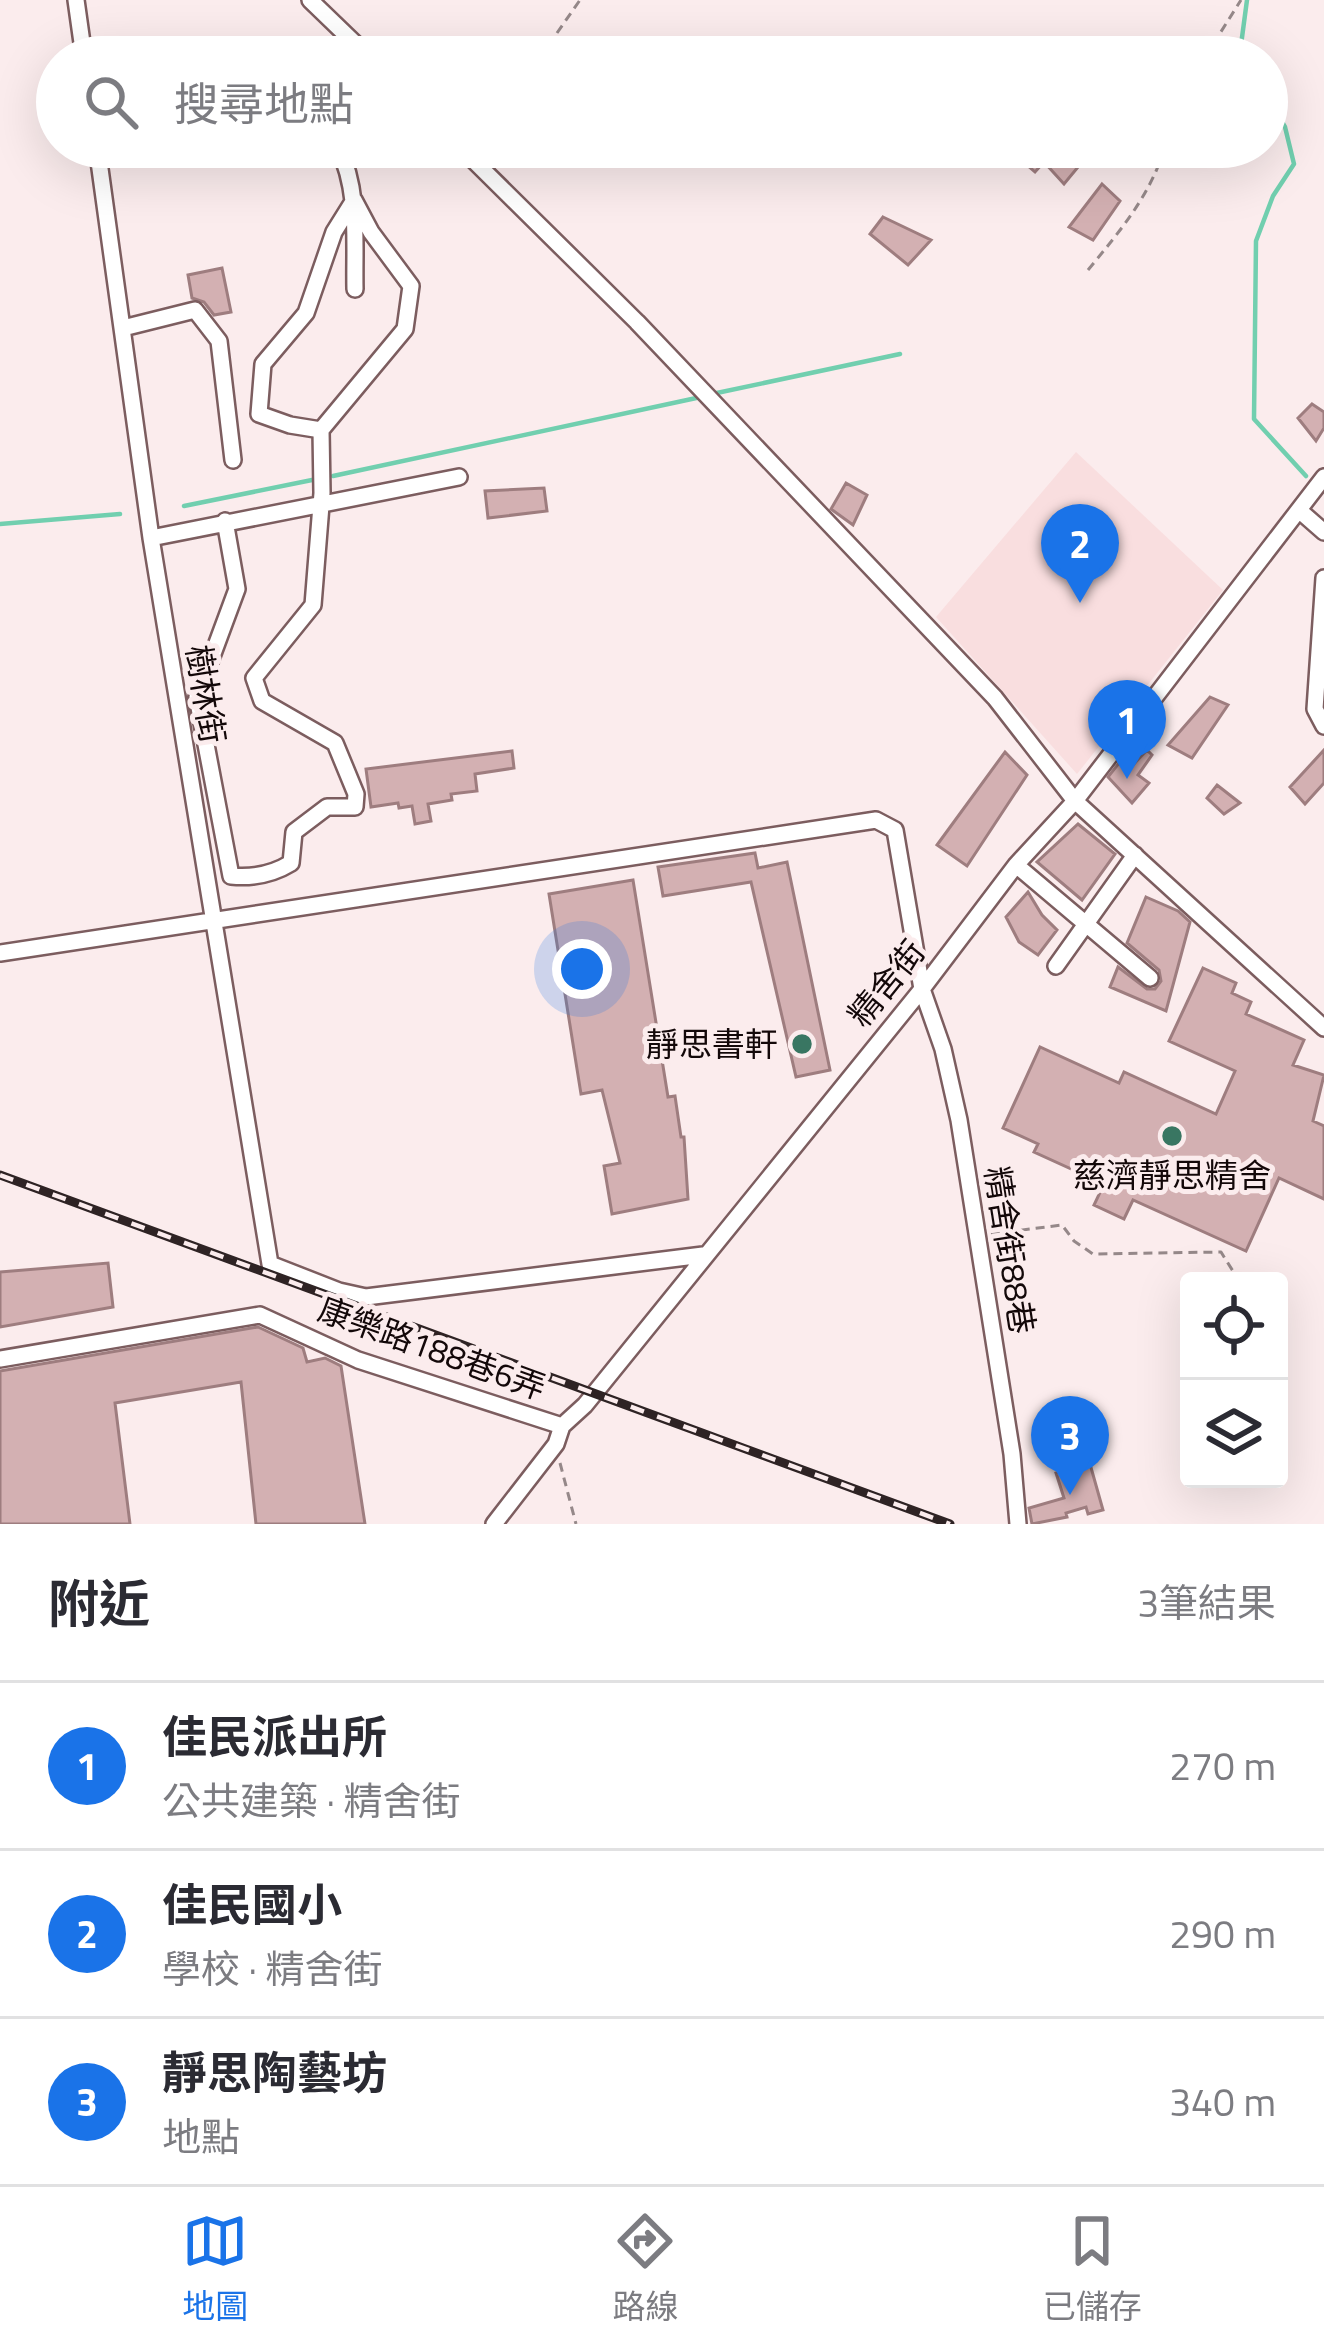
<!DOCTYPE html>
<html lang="zh-TW">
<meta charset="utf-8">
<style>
:root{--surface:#fff;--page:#f2f2f3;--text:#2b2b33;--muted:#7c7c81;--line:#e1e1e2;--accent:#1a73e8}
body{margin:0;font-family:"Titillium Web","Noto Sans TC",sans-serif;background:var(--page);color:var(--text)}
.controls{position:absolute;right:36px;bottom:36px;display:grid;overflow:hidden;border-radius:12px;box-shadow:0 12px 48px #0002}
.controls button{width:108px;height:108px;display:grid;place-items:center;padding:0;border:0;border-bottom:3px solid var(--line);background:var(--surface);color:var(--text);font:60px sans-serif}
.you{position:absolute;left:582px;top:969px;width:42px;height:42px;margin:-30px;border:9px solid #fff;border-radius:50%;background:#1a73e8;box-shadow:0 0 0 18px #1a73e833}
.badge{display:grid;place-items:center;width:78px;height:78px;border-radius:50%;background:var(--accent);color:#fff;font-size:39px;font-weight:700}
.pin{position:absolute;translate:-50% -99px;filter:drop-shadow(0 3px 6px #0008)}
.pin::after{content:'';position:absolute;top:63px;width:42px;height:36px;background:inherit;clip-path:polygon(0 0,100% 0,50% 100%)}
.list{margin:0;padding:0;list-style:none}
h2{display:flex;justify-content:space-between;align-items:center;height:156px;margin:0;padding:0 48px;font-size:51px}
h2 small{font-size:39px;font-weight:400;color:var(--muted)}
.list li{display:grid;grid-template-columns:78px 1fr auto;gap:36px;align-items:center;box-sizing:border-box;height:168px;padding:0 48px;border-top:3px solid var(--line)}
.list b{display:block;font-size:45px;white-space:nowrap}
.list p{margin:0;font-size:39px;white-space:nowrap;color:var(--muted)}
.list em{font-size:39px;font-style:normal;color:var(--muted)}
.icon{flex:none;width:66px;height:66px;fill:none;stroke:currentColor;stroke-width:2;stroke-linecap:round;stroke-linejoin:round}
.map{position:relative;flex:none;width:1324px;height:1524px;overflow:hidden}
.search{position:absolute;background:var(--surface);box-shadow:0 12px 48px #0002;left:36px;right:36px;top:36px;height:132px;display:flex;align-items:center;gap:30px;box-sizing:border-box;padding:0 42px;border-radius:66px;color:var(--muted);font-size:45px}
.sheet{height:660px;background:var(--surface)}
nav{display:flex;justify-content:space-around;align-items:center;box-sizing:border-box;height:168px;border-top:3px solid var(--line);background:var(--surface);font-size:33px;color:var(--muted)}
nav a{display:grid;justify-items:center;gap:6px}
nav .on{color:var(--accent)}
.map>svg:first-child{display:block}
.built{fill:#f9dedf}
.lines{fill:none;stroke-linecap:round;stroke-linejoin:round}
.stream{stroke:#71cfaf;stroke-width:4.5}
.building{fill:#d3b0b2;stroke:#9e7d7f;stroke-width:3}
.minor-casing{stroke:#7c5d5f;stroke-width:20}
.path{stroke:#958889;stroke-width:3;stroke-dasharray:9 6;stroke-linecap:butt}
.minor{stroke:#fff;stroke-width:15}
.rail-casing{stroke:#2e2324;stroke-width:9}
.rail{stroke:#fbeced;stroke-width:4.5;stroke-dasharray:14;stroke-linecap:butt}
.poi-dot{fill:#397662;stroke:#fbeced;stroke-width:4.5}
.labels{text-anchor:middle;stroke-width:10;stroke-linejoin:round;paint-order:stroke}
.street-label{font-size:33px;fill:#130809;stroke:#fbeced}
.poi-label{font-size:33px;fill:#130809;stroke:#fbeced;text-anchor:end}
</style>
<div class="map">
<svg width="1324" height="1524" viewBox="0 0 1324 1524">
<rect width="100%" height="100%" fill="#fbeced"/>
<!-- built -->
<path class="built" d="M 1076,452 L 1223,590 L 1077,774 L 936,617 Z"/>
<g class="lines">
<!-- stream -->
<path class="stream" d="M 1247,57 L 1241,45 L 1247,0
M 1267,96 L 1285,127 L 1294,164 L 1273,196 L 1256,241 L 1254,419 L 1306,476
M 712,394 L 900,354
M 333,476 L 701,397
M 184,506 L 312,480
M 0,524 L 120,514"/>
</g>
<!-- building -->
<path class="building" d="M 1006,147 L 1058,147 L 1067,157 L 1072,148 L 1083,161 L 1064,184 L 1044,162 L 1035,172 Z
M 1102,184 L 1120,201 L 1093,240 L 1069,227 Z
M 883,217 L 931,240 L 908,265 L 870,234 Z
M 222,268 L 231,312 L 214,315 L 204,302 L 192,298 L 188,275 Z
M 1312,404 L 1324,412 L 1324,428 L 1316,441 L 1298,418 Z
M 846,483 L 867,495 L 853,525 L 831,509 Z
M 544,488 L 547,511 L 488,518 L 485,491 Z
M 1210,697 L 1228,705 L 1192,758 L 1168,745 Z
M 1147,750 L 1152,755 L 1138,775 L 1149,783 L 1132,803 L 1108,777 L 1123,758 L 1131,767 Z
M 1324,750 L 1324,783 L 1305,804 L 1290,787 Z
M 512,751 L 514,768 L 475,774 L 477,791 L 451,794 L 452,800 L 428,804 L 431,821 L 415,824 L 412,806 L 399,808 L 398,803 L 371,807 L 366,769 Z
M 1005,752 L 1027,775 L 967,866 L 937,845 Z
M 1217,785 L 1240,803 L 1224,814 L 1207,798 Z
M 1078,824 L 1115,854 L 1082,900 L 1037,862 Z
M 755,853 L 758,868 L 787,862 L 830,1070 L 796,1077 L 751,882 L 663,896 L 658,867 Z
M 633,880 L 668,1097 L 675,1096 L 681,1137 L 684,1137 L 688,1199 L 612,1214 L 604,1166 L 620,1163 L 602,1090 L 581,1094 L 549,894 Z
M 1028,892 L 1042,915 L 1057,930 L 1038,955 L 1019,942 L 1006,917 Z
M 1146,897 L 1178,911 L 1190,922 L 1166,1011 L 1110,987 L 1118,967 L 1147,989 L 1155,989 L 1161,981 L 1159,970 L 1127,943 Z
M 1203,968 L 1236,983 L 1232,993 L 1251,1002 L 1246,1014 L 1304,1040 L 1293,1065 L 1324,1075 L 1313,1121 L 1324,1126 L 1324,1199 L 1279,1178 L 1246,1251 L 1133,1200 L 1124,1219 L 1094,1205 L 1104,1184 L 1034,1152 L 1038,1144 L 1003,1128 L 1040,1047 L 1119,1083 L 1124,1072 L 1216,1114 L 1235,1071 L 1169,1041 Z
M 108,1263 L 113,1307 L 0,1327 L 0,1272 Z
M 258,1327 L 303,1348 L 307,1362 L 325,1358 L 341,1366 L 365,1524 L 256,1524 L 241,1382 L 115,1403 L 130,1524 L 0,1524 L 0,1371 Z
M 1090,1464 L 1103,1510 L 1088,1514 L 1086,1507 L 1066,1513 L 1067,1517 L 1032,1524 L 1029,1508 L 1064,1498 L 1056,1473 Z"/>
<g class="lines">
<!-- minor casing -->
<g class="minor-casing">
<path id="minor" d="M 76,0 L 84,57
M 310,0 L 369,57
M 97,147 L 151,538 L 270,1264 L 339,1291 L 366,1297 L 703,1255
M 338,147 C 360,191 354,242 355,289
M 460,147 L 637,322 L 995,698 L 1075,801 L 1324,1028
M 123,328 L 195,310 L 219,341 L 233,460
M 1300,511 L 1324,532
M 225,521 L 237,589 L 197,697 L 231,876 C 251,878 273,874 291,863 L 294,832 L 327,807 L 355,807 L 356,794 L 335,743 L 262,701 L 254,678 L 313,605 L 322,493 L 321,430 L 290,425 L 259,414 L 263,364 L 306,313 L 334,232 L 354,200 L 371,232 L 411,286 L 405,329 L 321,430
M 151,538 L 459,477
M 1324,578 L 1315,709 L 1324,726
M 1016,865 L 1150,978
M 0,953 L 876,820 L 895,830 L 922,989 L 943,1049 L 959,1120 L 1012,1454 L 1018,1524
M 1056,966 L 1135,855
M 0,1359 L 260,1315 L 358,1360 L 562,1426
M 494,1524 L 556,1444 L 562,1426 L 585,1405 L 922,989 L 1016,865 L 1075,801 L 1324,477"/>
</g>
<!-- path -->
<path class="path" d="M 557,33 L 580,0
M 1205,57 L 1241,0
M 1088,270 C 1120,231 1150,196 1165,147
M 991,1234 L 1062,1225 L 1074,1241 L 1093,1254 L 1221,1252 L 1236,1276 L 1254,1274
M 560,1463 L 576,1524"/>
<!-- minor -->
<use href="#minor" class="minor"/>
<!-- rail casing -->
<g class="rail-casing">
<path id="rail" d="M 0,1175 L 950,1524"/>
</g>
<!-- rail -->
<use href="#rail" class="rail"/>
</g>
<!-- markers -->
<g class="poi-dot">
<circle cx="802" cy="1044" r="12"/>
<circle cx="1172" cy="1136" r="12"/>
</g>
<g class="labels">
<!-- street labels -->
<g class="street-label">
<text transform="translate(206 694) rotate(81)" y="12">樹林街</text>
<text transform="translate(886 983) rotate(-51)" y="12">精舍街</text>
<text transform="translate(1010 1250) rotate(81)" y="12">精舍街88巷</text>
<text transform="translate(432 1348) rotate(20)" y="12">康樂路188巷6弄</text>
</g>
<!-- poi labels -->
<g class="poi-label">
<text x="778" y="1056">靜思書軒</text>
<text x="1172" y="1187" text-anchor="middle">慈濟靜思精舍</text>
</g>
</g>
</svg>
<div class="controls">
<button><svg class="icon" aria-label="locate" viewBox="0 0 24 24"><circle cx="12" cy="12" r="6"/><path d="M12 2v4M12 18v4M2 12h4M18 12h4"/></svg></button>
<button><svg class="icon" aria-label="layers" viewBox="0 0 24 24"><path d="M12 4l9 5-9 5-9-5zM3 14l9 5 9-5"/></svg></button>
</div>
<div class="you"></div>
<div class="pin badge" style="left:1127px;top:779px">1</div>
<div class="pin badge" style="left:1080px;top:603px">2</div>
<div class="pin badge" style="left:1070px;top:1495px">3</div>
<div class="search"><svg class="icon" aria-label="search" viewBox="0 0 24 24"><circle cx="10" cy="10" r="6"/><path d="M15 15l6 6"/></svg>搜尋地點</div>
</div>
<section class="sheet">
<h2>附近<small>3筆結果</small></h2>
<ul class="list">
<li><span class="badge">1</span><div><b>佳民派出所</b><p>公共建築 · 精舍街</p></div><em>270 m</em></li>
<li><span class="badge">2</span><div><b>佳民國小</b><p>學校 · 精舍街</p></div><em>290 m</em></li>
<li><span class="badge">3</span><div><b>靜思陶藝坊</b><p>地點</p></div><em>340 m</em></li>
</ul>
</section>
<nav>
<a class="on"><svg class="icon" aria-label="map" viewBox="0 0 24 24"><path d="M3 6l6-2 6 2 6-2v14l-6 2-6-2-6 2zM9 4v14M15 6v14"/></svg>地圖</a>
<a><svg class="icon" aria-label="directions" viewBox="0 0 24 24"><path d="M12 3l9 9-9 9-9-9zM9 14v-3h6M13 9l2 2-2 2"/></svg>路線</a>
<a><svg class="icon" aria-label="saved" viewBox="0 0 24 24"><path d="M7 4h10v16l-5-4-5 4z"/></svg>已儲存</a>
</nav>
